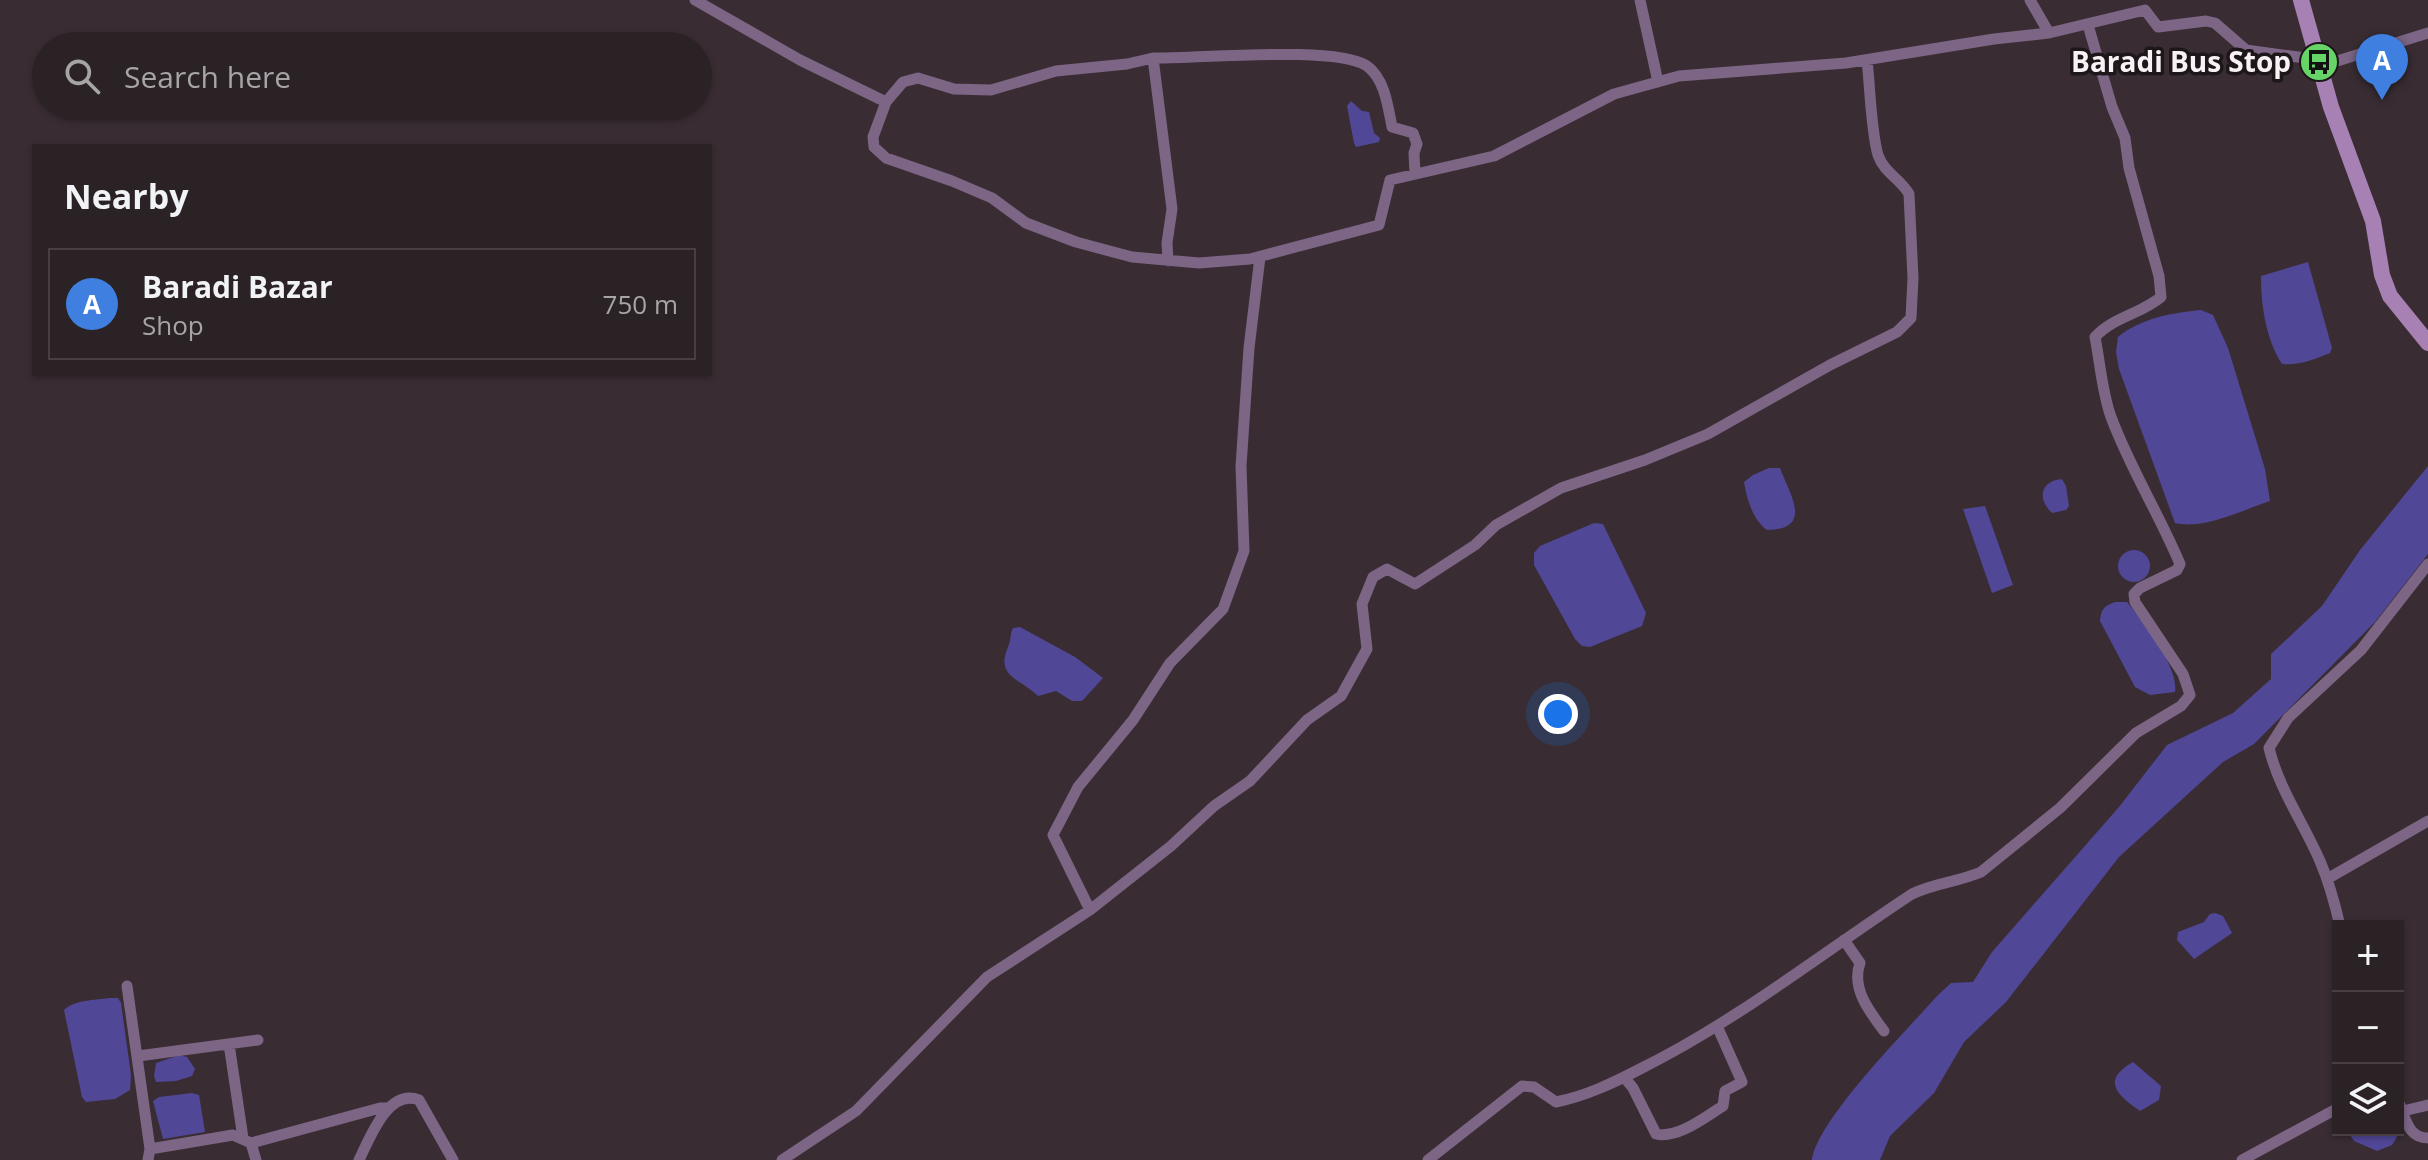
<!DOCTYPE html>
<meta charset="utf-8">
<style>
:root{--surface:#2b2226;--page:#372f32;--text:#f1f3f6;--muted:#a6a4a7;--line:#473f43;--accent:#66d466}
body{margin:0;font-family:"Open Sans",sans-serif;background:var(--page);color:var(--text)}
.controls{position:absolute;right:24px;bottom:24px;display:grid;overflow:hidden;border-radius:0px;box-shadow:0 2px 6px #0004}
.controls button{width:72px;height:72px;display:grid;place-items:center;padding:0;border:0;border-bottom:2px solid var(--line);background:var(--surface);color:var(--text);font:40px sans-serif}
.you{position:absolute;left:1558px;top:714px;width:28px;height:28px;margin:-20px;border:6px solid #fff;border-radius:50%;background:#1a73e8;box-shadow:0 0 0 12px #1a73e833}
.badge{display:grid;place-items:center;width:52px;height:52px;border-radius:50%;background:var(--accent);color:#fff;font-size:26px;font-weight:700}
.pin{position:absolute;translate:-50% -66px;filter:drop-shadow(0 2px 4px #0008)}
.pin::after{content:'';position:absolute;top:42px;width:28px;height:24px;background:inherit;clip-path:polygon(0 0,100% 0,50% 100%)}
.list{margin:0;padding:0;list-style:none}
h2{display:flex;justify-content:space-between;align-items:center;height:104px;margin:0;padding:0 32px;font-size:34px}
h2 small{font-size:26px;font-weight:400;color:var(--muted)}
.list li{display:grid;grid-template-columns:52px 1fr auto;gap:24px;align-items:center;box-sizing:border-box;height:112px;margin:0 16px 16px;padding:0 16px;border:2px solid var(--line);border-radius:0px}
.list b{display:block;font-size:30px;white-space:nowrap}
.list p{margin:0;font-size:26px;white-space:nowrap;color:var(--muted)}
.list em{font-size:26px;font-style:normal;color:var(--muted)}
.icon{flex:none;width:44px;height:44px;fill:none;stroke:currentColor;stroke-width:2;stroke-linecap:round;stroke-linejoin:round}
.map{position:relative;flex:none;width:2428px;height:1160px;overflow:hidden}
.search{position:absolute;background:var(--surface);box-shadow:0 2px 6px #0004;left:32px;top:32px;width:680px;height:88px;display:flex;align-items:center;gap:20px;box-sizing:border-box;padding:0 28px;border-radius:44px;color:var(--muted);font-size:30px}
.panel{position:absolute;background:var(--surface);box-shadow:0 2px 6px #0004;left:32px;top:144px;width:680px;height:232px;border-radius:0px}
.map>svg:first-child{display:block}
.water{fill:#514797}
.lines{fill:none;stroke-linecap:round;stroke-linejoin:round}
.minor{stroke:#7c6585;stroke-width:11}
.secondary{stroke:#a781b4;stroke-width:16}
.labels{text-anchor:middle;stroke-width:7;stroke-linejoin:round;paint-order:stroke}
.poi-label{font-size:28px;font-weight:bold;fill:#f9f1f5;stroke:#1d171a;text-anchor:end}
</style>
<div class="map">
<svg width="2428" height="1160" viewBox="0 0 2428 1160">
<rect width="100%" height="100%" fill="#392d33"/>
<!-- water -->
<path class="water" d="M 1351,101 L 1362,111 L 1369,112 L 1374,133 L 1380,138 L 1379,142 L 1356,147 L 1354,143 L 1347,106 Z
M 2308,262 L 2332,348 L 2330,353 C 2315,359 2298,366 2282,364 C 2266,339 2261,306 2261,276 Z
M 2201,310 L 2213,315 L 2228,348 L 2265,469 L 2270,501 C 2242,510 2205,530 2175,523 L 2119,369 L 2116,352 L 2118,337 C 2141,318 2172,313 2201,310 Z
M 2428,466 L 2428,554 L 2375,622 L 2254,744 L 2223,762 L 2119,857 L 2006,1002 L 1964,1042 L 1934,1093 L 1890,1136 L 1880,1160 L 1812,1160 C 1817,1120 1908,1029 1938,995 L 1951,983 L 1973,982 L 1992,952 L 2119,807 L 2167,745 L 2233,713 L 2271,679 L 2271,654 L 2322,606 L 2360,550 Z
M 1769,468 L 1780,468 C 1790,495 1814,529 1767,530 C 1753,520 1747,500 1744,482 L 1753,475 Z
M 2062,479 L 2066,486 L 2069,506 L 2066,510 L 2052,513 C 2037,499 2040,481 2062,479 Z
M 1985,506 L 2013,585 L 1992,593 L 1963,509 Z
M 1594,523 L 1603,524 L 1646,613 L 1642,626 L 1590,647 L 1582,646 L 1575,639 L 1534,565 L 1534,553 L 1540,546 Z
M2118 566a16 16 0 1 1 32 0a16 16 0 1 1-32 0Z
M 2115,602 L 2127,602 C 2143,621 2179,667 2175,692 L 2150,695 L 2135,687 L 2100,621 C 2101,609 2104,606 2115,602 Z
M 1020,627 L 1075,657 L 1103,678 L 1082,701 L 1072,701 L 1056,691 L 1038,696 C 1020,678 995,677 1008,647 C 1011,640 1010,634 1013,628 Z
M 2215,913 L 2223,916 L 2232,933 L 2194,959 L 2177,940 L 2178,932 L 2204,922 L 2210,914 Z
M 110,998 L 118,998 L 121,1003 L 131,1075 L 130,1090 L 115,1099 L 86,1102 L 82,1097 L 64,1010 C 74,1000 95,1000 110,998 Z
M 180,1055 L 187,1057 L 195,1069 L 192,1076 L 176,1081 L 156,1082 L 154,1076 L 156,1063 Z
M 2133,1062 L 2161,1086 L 2159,1100 L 2140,1111 C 2118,1095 2100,1081 2133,1062 Z
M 192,1093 L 199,1095 L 205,1132 L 163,1139 L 153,1101 L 159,1097 Z
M 2347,1130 L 2394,1130 L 2397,1137 L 2392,1145 L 2377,1151 L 2354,1141 Z"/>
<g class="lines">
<!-- minor -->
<path class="minor" d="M 695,0 L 800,60 L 886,102 L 873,137 L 874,147 L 886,158 L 952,181 L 992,198 L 1026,223 L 1076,242 L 1132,257 L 1199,263 L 1250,259 L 1379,225 L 1390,180 L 1494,156 L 1614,94 L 1679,76 L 1846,63 L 1994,39 L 2049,33 L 2145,10 L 2158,27 L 2206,21 L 2215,23 L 2246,50 L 2320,60
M 1640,0 L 1658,82
M 2030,0 L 2049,33
M 2321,66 L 2428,33
M 886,102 L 903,82 L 918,78 L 954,89 L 991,90 L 1056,71 L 1127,64 L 1153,58
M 1168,261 L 1167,243 L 1172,209 L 1153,58 C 1198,59 1335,45 1367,66 C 1385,79 1388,107 1392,127 L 1413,133 L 1417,144 L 1414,153 L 1415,174
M 2327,879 L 2428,821
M 1090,910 L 1171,846 L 1214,806 L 1250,781 L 1307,720 L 1341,696 L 1367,649 L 1362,604 L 1373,577 L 1387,569 L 1415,584 L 1475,545 L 1496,525 L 1561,488 L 1645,460 L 1708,434 L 1830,365 L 1897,332 L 1911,318 L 1913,278 L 1909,194 C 1901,179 1884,173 1878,155 C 1871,131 1870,86 1867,60
M 2340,926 C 2335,904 2329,882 2320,861 C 2303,822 2279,789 2269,748 L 2288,718 L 2361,650 L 2428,564
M 1844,940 L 1860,963 C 1851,988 1869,1011 1884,1031
M 127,986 L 150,1149 L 148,1160
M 229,1044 L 243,1138
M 138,1056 L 258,1040
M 1624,1077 L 1633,1088 L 1656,1134 C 1678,1139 1705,1117 1723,1106 L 1725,1091 L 1742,1082 L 1717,1026
M 2398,1101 C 2406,1117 2407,1138 2428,1138
M 2403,1111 L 2428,1105
M 251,1143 L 256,1160
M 150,1149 L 233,1135 L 251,1143 L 380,1108 L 389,1108
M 359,1160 C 370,1138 388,1088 419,1100 L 453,1160
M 782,1160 L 856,1111 L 987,977 L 1090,910 L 1053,835 L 1078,787 L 1133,720 L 1170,663 L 1223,609 L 1244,551 L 1241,466 L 1249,348 L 1260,257
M 1428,1160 L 1522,1086 L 1534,1087 L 1556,1102 C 1586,1096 1613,1083 1640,1069 C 1737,1021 1822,953 1912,894 C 1935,883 1958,882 1981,872 L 2060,808 L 2136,733 L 2181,706 L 2190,695 L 2183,674 L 2135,602 L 2134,594 L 2140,588 L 2177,570 L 2180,564 C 2159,514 2130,468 2111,417 C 2102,392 2100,362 2095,337 C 2113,317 2141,314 2161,297 L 2159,276 L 2129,168 L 2125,138 L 2112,107 L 2088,25
M 2242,1160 L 2338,1108"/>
<!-- secondary -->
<path class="secondary" d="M 2301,0 L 2331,107 L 2373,221 L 2382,275 L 2390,296 L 2428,343"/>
</g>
<!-- icons -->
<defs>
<g id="bus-disc" transform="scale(2)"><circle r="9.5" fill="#66d466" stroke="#1d171a"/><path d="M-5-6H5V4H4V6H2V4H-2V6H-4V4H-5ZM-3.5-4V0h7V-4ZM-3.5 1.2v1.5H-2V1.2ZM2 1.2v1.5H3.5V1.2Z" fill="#111"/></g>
</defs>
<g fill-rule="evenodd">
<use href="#bus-disc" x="2319" y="62"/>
</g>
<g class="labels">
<!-- poi labels -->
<g class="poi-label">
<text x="2291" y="72">Baradi Bus Stop</text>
</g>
</g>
</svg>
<div class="controls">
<button>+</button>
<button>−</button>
<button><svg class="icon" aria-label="layers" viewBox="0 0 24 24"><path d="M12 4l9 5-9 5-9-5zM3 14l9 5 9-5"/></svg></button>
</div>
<div class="you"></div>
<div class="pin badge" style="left:2382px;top:100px;background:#3f7fe0">A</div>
<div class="search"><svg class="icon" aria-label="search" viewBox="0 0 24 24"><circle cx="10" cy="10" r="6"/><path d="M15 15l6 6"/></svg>Search here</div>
<section class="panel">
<h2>Nearby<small></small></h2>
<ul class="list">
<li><span class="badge" style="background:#3f7fe0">A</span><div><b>Baradi Bazar</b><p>Shop</p></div><em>750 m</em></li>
</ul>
</section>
</div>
